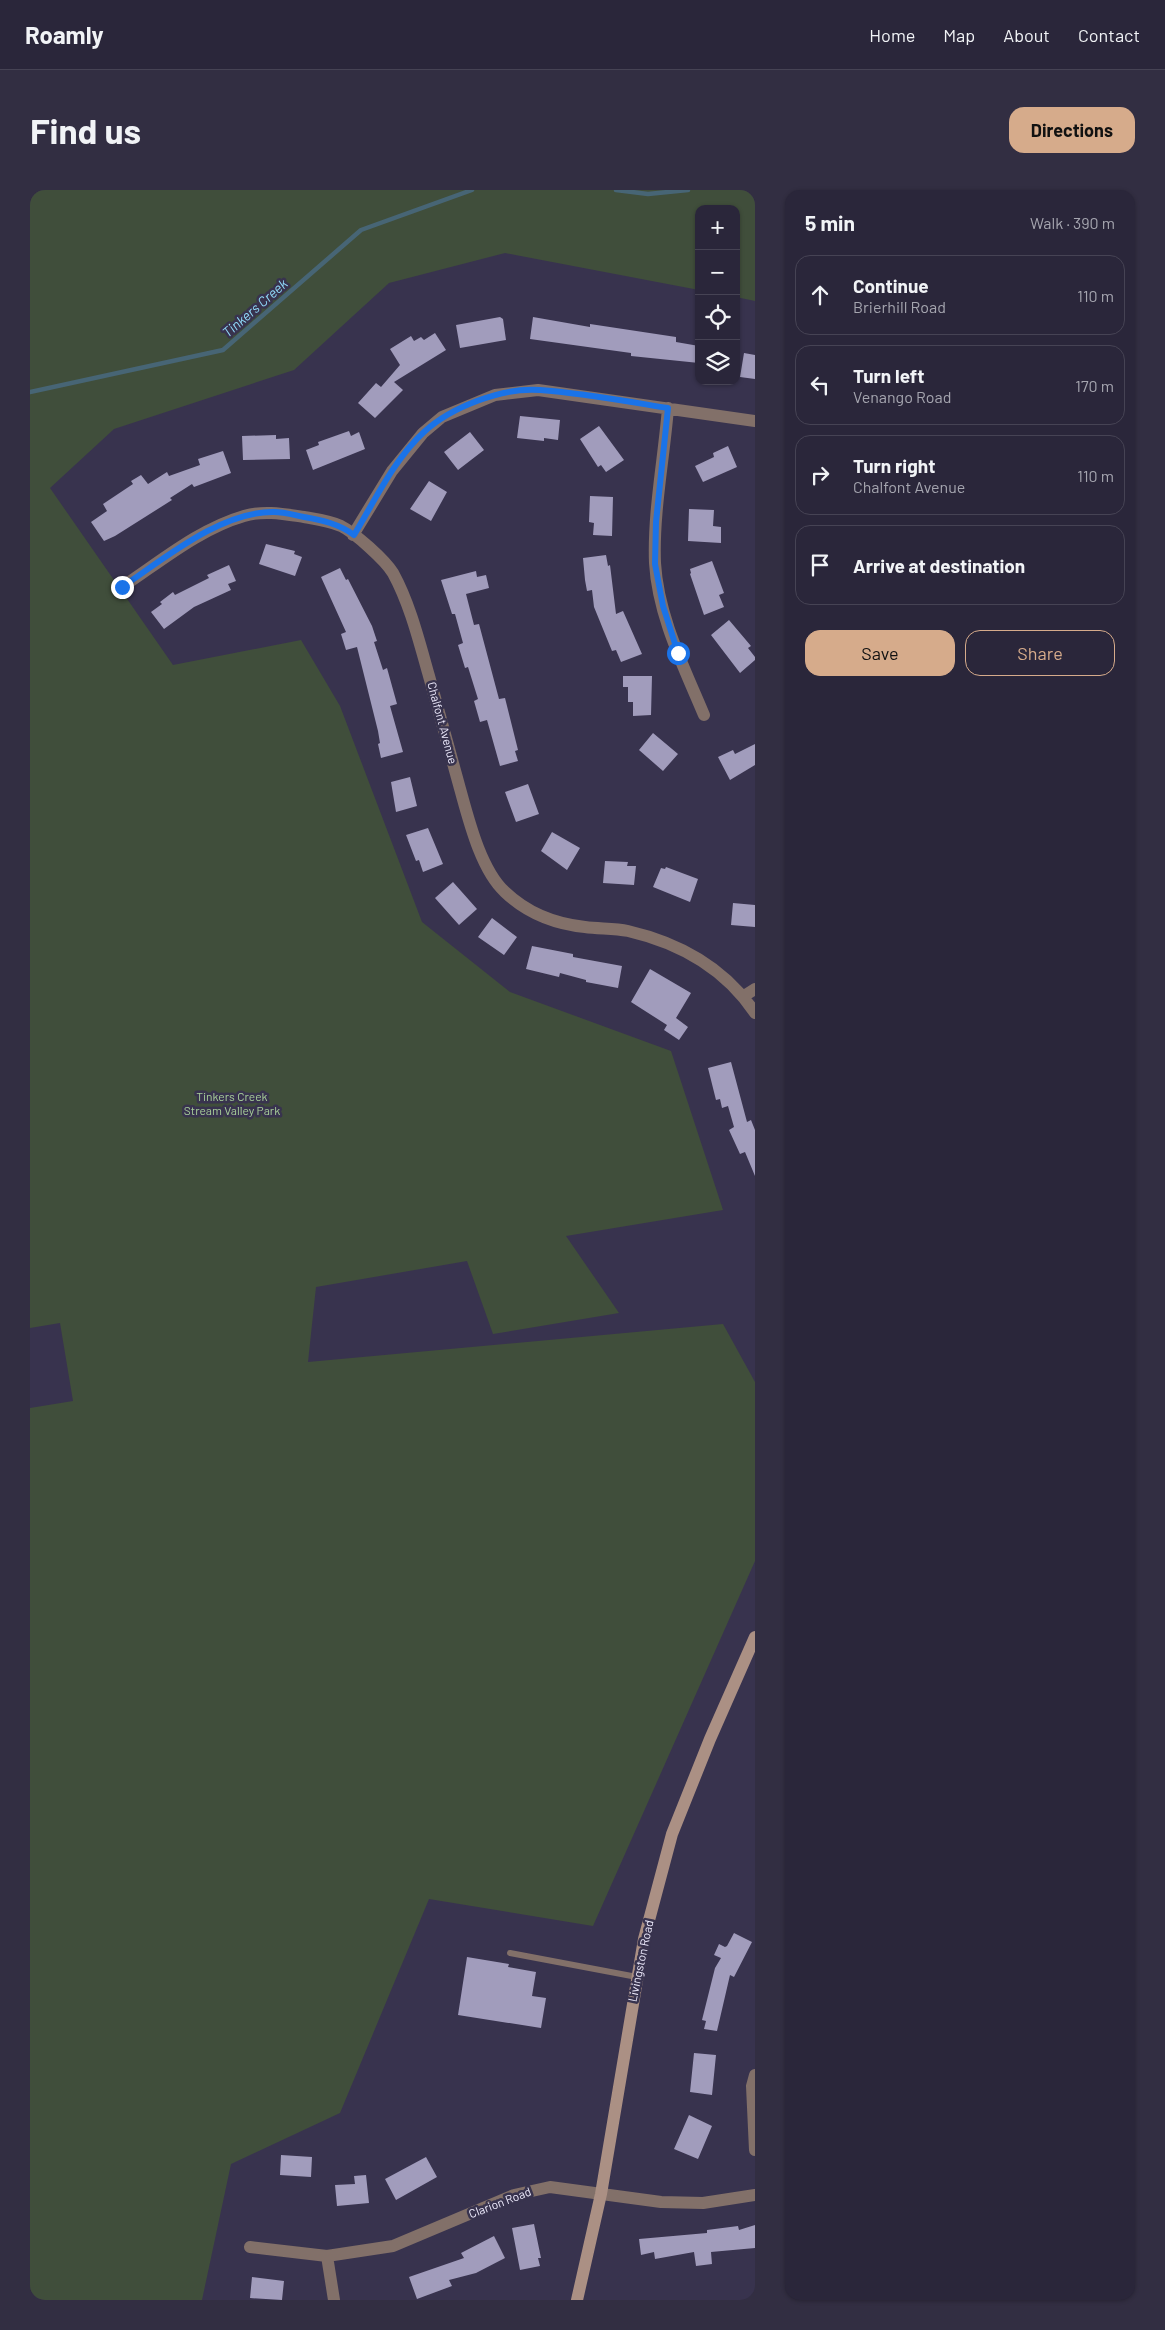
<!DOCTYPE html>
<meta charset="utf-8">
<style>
:root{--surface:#2a263a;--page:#322e42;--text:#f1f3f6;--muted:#a5a5af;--line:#464354;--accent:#d6ab8b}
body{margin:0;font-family:Barlow,sans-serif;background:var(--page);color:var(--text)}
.controls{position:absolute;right:15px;top:15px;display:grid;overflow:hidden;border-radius:10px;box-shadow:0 1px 4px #0004}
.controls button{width:45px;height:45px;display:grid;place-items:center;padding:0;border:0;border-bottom:1px solid var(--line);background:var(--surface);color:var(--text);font:25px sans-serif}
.stop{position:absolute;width:15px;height:15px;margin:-11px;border:4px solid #1a73e8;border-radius:50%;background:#fff}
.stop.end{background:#1a73e8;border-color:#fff;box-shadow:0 1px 5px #0008}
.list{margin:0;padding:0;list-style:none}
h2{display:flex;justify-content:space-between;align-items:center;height:65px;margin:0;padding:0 20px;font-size:21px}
h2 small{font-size:16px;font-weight:400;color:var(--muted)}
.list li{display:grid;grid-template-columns:32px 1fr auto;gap:15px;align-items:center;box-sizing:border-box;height:80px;margin:0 10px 10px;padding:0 10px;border:1px solid var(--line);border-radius:15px}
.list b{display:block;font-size:19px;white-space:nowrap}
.list p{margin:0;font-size:16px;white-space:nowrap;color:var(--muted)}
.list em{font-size:16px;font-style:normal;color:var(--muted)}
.actions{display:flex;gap:10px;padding:15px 20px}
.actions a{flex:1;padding:11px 0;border:1px solid var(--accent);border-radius:15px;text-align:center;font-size:18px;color:var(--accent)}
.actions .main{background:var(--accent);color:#111}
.icon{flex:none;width:28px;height:28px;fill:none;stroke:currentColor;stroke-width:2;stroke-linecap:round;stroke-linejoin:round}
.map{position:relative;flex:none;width:725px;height:2110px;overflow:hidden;border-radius:15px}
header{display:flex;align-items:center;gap:30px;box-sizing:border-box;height:70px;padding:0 25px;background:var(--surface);border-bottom:1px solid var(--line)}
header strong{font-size:24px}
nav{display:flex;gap:28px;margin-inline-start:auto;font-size:18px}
.intro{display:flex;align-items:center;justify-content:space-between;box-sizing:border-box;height:120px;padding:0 30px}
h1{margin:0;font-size:35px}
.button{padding:12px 22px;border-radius:15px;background:var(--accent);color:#111;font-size:18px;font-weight:700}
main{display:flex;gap:30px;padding:0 30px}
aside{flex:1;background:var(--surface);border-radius:15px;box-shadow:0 1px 4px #0004}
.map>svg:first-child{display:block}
.green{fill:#404e3b}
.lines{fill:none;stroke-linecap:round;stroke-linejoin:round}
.stream{stroke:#476575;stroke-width:4.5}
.building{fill:#a19cbc}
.service{stroke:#827069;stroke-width:6}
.minor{stroke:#827069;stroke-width:12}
.secondary{stroke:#ab9084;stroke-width:12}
.route{stroke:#1a73e8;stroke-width:6}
.labels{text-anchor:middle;stroke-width:5;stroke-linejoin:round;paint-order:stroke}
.street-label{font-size:12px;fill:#eeebfd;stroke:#38334e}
.park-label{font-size:12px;fill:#a9d09a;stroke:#38334e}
.water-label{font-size:14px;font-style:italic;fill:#90daf9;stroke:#38334e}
</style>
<header>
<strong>Roamly</strong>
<nav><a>Home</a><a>Map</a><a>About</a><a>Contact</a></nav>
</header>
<div class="intro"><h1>Find us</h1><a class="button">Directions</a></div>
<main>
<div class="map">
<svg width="725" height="2110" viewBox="0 0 725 2110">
<rect width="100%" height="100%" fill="#38334e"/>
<!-- green -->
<path class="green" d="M 0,0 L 725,0 L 725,111 L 706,107 L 706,19 L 669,19 L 669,100 L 475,63 L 359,93 L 264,180 L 84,239 L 20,298 L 143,475 L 271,450 L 310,516 L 392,732 L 480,802 L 641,861 L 693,1020 L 536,1046 L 589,1123 L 463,1144 L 437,1071 L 286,1097 L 278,1172 L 693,1134 L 725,1192 L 725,1371 L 563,1736 L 399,1709 L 310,1923 L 201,1974 L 172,2110 L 0,2110 L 0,1218 L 43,1211 L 30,1133 L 0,1138 Z"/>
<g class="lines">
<!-- stream -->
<path class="stream" d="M 586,0 L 618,4 L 658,0
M 0,202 L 193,160 L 331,40 L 442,0"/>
</g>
<!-- building -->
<path class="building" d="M 470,127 L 473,129 L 476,150 L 430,158 L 426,135 Z
M 503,127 L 560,137 L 560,134 L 646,147 L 646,152 L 669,156 L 669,173 L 601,166 L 601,163 L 500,149 Z
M 405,143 L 416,160 L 364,192 L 373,200 L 345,228 L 328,213 L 346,193 L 351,197 L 370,175 L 360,159 L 381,146 L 384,151 L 391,147 L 394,150 Z
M 714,163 L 725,165 L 725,189 L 710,187 Z
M 490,226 L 530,230 L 528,250 L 514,248 L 514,251 L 487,248 Z
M 569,236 L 594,270 L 576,282 L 571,275 L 568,277 L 550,249 Z
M 319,241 L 321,246 L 329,242 L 335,259 L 283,280 L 276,260 L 289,255 L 288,252 Z
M 440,242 L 454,260 L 428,280 L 414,262 Z
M 246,245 L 246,249 L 259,248 L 260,269 L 213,270 L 212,246 Z
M 698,256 L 707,277 L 673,292 L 665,276 L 684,267 L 683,263 Z
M 193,261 L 201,283 L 164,297 L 162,294 L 140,308 L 142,310 L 85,346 L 74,351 L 61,332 L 77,321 L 73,314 L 103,294 L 101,291 L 111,285 L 118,294 L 137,282 L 139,286 L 170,275 L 168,269 Z
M 399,291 L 417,302 L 401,331 L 380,319 Z
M 560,306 L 583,307 L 582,346 L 563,345 L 564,333 L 559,332 Z
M 659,319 L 684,320 L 683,336 L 691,337 L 691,353 L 658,351 Z
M 236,354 L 265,361 L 264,364 L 272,367 L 265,386 L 229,374 Z
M 576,365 L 578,376 L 580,375 L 586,424 L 593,421 L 612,464 L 591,472 L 586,460 L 582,461 L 564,417 L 562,400 L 557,401 L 555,390 L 553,368 Z
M 682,371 L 694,403 L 689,405 L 694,417 L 674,425 L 660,384 L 661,383 L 660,379 Z
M 199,375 L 206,391 L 198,394 L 201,400 L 164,417 L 134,439 L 121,422 L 132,414 L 130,412 L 143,402 L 145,405 L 179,388 L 177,385 Z
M 310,378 L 316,390 L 318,389 L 342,436 L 347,451 L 344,452 L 353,480 L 357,478 L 367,514 L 360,516 L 373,562 L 351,568 L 348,554 L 350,553 L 348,541 L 327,457 L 316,460 L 311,444 L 316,442 L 291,387 Z
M 446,381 L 447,387 L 456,385 L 459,398 L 436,404 L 444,435 L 449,434 L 469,509 L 475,508 L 488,560 L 485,561 L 488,571 L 470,576 L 457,530 L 450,532 L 444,511 L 448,509 L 438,477 L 435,478 L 428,455 L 433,453 L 425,424 L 422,424 L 411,390 Z
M 699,430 L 721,456 L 718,458 L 725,467 L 725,470 L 710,483 L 681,445 Z
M 593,486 L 622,486 L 621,525 L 603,526 L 603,512 L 598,512 L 598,497 L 593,497 Z
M 623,543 L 648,564 L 633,581 L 609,560 Z
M 725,554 L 725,575 L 700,590 L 688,567 L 703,560 L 705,564 Z
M 380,587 L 387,616 L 366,622 L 361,592 Z
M 498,594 L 509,624 L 486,632 L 475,602 Z
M 398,638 L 413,674 L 393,682 L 389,670 L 386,671 L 376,645 Z
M 522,642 L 550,658 L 537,680 L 511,661 Z
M 575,671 L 598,672 L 597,676 L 606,676 L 604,695 L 573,693 Z
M 636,677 L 668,689 L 660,712 L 623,697 L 631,678 L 635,679 Z
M 423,692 L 447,719 L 429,735 L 405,708 Z
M 703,713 L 725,715 L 725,737 L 701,735 Z
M 462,728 L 487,747 L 474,765 L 448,747 Z
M 502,756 L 543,764 L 543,767 L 592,776 L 588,798 L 556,792 L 556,790 L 530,783 L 529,787 L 496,779 Z
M 620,779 L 661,803 L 646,828 L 658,837 L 649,850 L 634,840 L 637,835 L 601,812 Z
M 701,872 L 717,932 L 721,930 L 725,940 L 725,986 L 715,962 L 710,964 L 699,940 L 704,937 L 698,916 L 692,918 L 690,909 L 686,910 L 678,878 Z
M 704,1743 L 722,1752 L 704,1787 L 700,1785 L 687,1841 L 674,1839 L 676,1831 L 672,1830 L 685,1778 L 691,1768 L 684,1765 L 689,1754 L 695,1757 L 697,1756 Z
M 437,1767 L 479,1774 L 478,1777 L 506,1782 L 502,1806 L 516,1808 L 511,1838 L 428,1825 Z
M 664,1863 L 686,1865 L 682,1905 L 660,1902 Z
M 659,1925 L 682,1936 L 668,1969 L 644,1959 Z
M 251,1965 L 282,1967 L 281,1987 L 250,1985 Z
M 396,1967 L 407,1987 L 366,2010 L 355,1989 Z
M 336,1985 L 339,2013 L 307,2016 L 305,1995 L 325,1994 L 324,1986 Z
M 504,2034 L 511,2068 L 508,2068 L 510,2076 L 490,2080 L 482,2038 Z
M 725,2035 L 725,2058 L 681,2062 L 682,2074 L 666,2076 L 664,2062 L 625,2069 L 624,2062 L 611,2065 L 609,2049 L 677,2043 L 677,2040 L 708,2036 L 709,2040 Z
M 464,2046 L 475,2068 L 446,2083 L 419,2090 L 422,2096 L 387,2109 L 379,2087 L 434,2068 L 431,2063 Z
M 222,2087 L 254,2091 L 252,2110 L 220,2108 Z"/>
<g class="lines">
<!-- service -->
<path class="service" d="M 480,1763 L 607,1787"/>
<!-- minor -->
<path class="minor" d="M 638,218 C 634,268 623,323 625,373 C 628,426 654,477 674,525
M 323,345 L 362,281 L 393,243 L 412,227 L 465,205 L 508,200 L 725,231
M 92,397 C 130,372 169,339 214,326 C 234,320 254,324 274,327 C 286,329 300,331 311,336 C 325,343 355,370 363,383 C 380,414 389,451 399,486 C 409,522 419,558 429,595 C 438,627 450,679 475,702 C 497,723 526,734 555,737 C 569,739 584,738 598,741 C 650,753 694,777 725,823
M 714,806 L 725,799
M 725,1885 L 722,1896 L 725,1960
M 220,2057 L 297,2066 L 363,2056 L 484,2005 L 520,1997 L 631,2012 L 673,2013 L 725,2005
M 297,2066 L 304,2110"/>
<!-- secondary -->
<path class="secondary" d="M 547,2110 L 571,2004 L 614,1749 L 642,1644 L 680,1549 L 725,1447"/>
</g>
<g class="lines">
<!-- route -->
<path class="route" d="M 92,397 C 134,369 191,321 244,322 C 254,322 264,325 274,327 C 292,330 309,334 324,345 C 344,312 365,268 394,242 C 421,217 473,197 510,200 C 552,203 595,211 638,218 L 626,332 L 625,374 L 633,416 L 648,463"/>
</g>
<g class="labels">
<!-- street labels -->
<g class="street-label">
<text transform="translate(412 533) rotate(75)" y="4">Chalfont Avenue</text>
<text transform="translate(611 1771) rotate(-78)" y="4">Livingston Road</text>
<text transform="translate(470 2013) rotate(-21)" y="4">Clarion Road</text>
</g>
<!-- park labels -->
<g class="park-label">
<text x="202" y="911">Tinkers Creek<tspan x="202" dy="14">Stream Valley Park</tspan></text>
</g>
<!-- water labels -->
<g class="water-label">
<text transform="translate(225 118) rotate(-41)" y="5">Tinkers Creek</text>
</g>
</g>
</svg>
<div class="controls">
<button>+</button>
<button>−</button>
<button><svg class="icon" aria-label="locate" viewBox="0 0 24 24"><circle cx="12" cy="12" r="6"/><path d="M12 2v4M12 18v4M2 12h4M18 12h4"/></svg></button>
<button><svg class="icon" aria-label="layers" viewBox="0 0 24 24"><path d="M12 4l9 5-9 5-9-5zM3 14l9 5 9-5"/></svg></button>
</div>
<div class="stop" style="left:648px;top:463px"></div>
<div class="stop end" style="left:92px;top:397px"></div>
</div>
<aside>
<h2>5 min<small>Walk · 390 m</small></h2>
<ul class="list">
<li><svg class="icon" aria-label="ahead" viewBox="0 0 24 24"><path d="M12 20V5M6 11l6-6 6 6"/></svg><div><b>Continue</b><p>Brierhill Road</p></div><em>110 m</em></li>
<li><svg class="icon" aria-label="left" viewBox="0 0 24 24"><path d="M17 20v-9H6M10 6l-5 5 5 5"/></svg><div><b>Turn left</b><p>Venango Road</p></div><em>170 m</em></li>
<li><svg class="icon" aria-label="right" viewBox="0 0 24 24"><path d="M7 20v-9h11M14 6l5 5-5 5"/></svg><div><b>Turn right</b><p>Chalfont Avenue</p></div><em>110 m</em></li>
<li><svg class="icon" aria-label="arrive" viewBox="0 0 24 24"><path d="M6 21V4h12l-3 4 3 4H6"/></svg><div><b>Arrive at destination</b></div></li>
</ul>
<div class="actions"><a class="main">Save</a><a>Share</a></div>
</aside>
</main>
